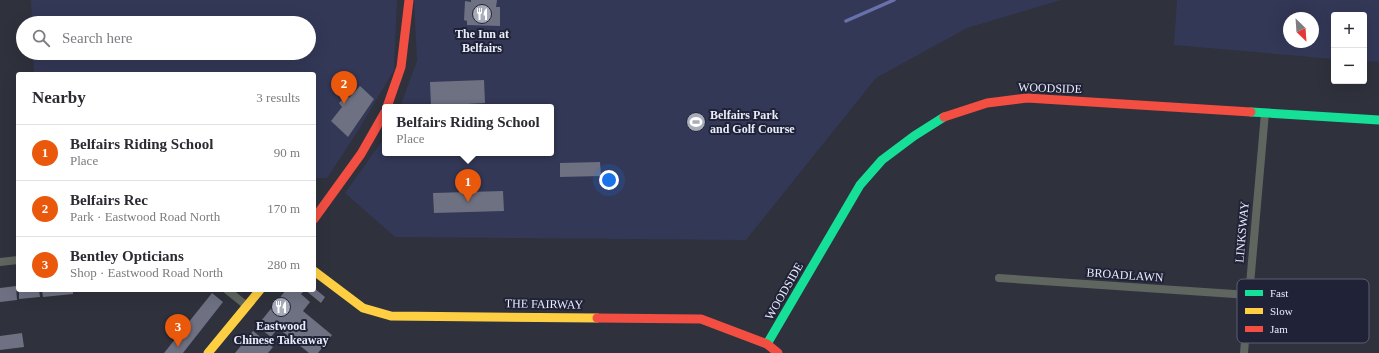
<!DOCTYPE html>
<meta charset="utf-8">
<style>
:root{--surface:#fff;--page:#f7f7f7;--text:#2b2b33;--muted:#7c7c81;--line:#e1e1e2;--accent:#ea580c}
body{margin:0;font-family:Georgia,serif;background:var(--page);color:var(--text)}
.controls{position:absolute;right:12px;top:12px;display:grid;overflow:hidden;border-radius:4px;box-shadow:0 4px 16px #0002}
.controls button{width:36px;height:36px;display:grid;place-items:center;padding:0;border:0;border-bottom:1px solid var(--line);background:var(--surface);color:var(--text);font:20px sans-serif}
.compass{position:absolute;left:1283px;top:12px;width:36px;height:36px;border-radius:50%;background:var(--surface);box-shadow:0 4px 16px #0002;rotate:155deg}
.you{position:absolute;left:609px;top:180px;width:14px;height:14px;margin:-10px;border:3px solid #fff;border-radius:50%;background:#1a73e8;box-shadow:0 0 0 6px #1a73e833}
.badge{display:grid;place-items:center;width:26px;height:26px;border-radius:50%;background:var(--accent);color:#fff;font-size:13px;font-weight:700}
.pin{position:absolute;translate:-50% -33px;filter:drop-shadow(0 1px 2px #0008)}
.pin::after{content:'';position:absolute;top:21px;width:14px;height:12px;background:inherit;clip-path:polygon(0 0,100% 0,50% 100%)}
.popup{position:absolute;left:382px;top:104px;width:172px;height:52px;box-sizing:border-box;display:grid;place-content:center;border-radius:4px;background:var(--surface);filter:drop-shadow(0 1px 3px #0005);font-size:13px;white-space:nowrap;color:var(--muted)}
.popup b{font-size:15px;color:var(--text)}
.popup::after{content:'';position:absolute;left:50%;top:100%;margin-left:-8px;border:8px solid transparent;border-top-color:var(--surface)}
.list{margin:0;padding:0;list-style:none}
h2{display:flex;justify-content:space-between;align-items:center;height:52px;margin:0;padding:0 16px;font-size:17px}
h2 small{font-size:13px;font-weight:400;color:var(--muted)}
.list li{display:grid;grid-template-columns:26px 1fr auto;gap:12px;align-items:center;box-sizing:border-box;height:56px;padding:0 16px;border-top:1px solid var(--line)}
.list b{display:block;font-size:15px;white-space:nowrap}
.list p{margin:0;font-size:13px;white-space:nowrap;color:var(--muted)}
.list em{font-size:13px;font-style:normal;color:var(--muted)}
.icon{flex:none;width:22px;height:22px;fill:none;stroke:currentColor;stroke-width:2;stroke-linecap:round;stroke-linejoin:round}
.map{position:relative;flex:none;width:1379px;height:353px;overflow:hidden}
.search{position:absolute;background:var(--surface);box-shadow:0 4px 16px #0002;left:16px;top:16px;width:300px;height:44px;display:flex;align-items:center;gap:10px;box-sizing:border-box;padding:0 14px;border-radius:22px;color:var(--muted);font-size:15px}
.panel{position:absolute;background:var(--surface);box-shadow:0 4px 16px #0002;left:16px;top:72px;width:300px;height:220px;border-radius:4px}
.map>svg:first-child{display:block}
.green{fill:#333857;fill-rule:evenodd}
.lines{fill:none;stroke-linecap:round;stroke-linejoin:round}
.stream{stroke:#6871a9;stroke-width:3.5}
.building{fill:#6e7182}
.street{stroke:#5f655f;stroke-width:8}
.fast{stroke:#16e098;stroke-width:9}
.slow{stroke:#ffcf43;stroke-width:9}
.jam{stroke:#f24e42;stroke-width:9}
.labels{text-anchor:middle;stroke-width:4;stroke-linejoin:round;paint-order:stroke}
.poi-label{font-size:12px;font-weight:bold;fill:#e9ecfa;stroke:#202337}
.street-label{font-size:12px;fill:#e9ecfa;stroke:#202337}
.key{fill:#202337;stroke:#5c5f72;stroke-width:1}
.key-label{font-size:11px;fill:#e9ecfa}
</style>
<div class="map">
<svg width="1379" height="353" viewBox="0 0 1379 353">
<rect width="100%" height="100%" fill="#2f313c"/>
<!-- green -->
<path class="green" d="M 31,0 L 397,0 L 394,70 L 356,134 L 327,178 L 314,178 L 314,74 L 34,74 L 33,53 L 309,53 L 309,23 L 32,23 Z
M 414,0 L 1061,0 L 967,28 L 876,78 L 746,240 L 395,237 L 345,193 L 385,137 L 385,153 L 551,153 L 551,107 L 400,107 L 417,61 Z
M 1177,0 L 1379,0 L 1379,62 L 1364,61 L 1364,15 L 1334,15 L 1334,59 L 1174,45 ZM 1289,18 L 1313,18 L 1313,42 L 1289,42 Z"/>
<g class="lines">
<!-- stream -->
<path class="stream" d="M 846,21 L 894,0"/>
</g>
<!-- building -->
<path class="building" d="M 471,0 L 497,0 L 496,7 L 500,7 L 500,26 L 467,25 L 467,21 L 464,20 L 465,1 L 471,2 Z
M 484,80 L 485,103 L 431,106 L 430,82 Z
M 360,86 L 374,99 L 348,137 L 331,121 L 342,107 L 339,103 L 347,95 L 349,98 Z
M 600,162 L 601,176 L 560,177 L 560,163 Z
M 503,191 L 504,211 L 434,213 L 433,193 Z
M 16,286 L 17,300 L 0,302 L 0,288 Z
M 314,288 L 325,297 L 321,303 L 305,290 L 314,290 Z
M 19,290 L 39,290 L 40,297 L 19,299 Z
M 42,290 L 73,290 L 73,294 L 43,297 Z
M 286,290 L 305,290 L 301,294 L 310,302 L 303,311 L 332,335 L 318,353 L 309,353 L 278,328 L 271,337 L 257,326 Z
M 212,293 L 223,302 L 183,353 L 164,353 Z
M 253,331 L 273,347 L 268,353 L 235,353 Z
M 22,333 L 24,347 L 0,350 L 0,336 Z"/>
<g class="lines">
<!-- street -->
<path class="street" d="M 0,262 L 18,260
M 999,278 L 1249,295
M 227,290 L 247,306
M 1244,353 L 1265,113"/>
<!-- fast -->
<path class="fast" d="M 1251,112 L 1379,120
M 767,344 L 860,185 L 882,160 L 914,136 L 944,117"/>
<!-- slow -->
<path class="slow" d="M 314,271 L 363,308 L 391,316 L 597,318
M 208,353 L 260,290"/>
<!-- jam -->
<path class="jam" d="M 387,107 L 401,67 L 409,0
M 944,117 L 987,103 L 1027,98 L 1251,112
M 314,219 L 361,154 L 385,112
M 597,318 L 701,319 L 767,344 L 778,353"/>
</g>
<!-- icons -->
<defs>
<g id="restaurant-disc" transform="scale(1)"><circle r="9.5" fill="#a8abb8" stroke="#202337"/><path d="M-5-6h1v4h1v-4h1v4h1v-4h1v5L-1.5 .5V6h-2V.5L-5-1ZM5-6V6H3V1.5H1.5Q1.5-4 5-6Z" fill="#fff"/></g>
<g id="stadium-disc" transform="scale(1)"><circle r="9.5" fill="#a8abb8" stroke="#202337"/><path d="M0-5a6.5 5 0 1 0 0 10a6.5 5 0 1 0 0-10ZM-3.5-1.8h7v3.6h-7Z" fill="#fff"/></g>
</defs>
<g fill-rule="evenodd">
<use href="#restaurant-disc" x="482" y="14"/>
<use href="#stadium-disc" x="696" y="122"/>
<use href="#restaurant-disc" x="281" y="307"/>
</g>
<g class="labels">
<!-- poi labels -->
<g class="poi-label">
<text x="482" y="38">The Inn at<tspan x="482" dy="14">Belfairs</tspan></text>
<text x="710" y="119" text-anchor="start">Belfairs Park<tspan x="710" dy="14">and Golf Course</tspan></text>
<text x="281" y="330">Eastwood<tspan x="281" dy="14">Chinese Takeaway</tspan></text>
</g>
<!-- street labels -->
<g class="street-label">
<text transform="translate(1050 88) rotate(2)" y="4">WOODSIDE</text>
<text transform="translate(1242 232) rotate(-85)" y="4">LINKSWAY</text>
<text transform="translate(1125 275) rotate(4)" y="4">BROADLAWN</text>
<text transform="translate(784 291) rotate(-60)" y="4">WOODSIDE</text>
<text transform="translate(544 304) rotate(1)" y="4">THE FAIRWAY</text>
</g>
</g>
<!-- legend -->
<rect x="1237" y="279" width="132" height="64" rx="6" class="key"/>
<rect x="1245" y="290" width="18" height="6" fill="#16e098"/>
<rect x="1245" y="308" width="18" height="6" fill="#ffcf43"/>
<rect x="1245" y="326" width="18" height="6" fill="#f24e42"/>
<g class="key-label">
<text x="1270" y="297">Fast</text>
<text x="1270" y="315">Slow</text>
<text x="1270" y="333">Jam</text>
</g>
</svg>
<div class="controls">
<button>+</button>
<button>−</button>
</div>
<svg class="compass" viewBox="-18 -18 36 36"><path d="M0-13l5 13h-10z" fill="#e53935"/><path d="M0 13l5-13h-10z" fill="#7c7c81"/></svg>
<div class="you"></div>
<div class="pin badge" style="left:468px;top:202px">1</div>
<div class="popup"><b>Belfairs Riding School</b>Place</div>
<div class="pin badge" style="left:344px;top:104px">2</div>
<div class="pin badge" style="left:178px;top:347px">3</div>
<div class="search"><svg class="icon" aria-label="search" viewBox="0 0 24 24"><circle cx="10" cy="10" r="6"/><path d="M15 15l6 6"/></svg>Search here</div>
<section class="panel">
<h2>Nearby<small>3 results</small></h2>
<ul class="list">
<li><span class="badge">1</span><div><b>Belfairs Riding School</b><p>Place</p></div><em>90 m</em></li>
<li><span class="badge">2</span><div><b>Belfairs Rec</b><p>Park · Eastwood Road North</p></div><em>170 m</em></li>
<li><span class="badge">3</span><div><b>Bentley Opticians</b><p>Shop · Eastwood Road North</p></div><em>280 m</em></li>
</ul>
</section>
</div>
